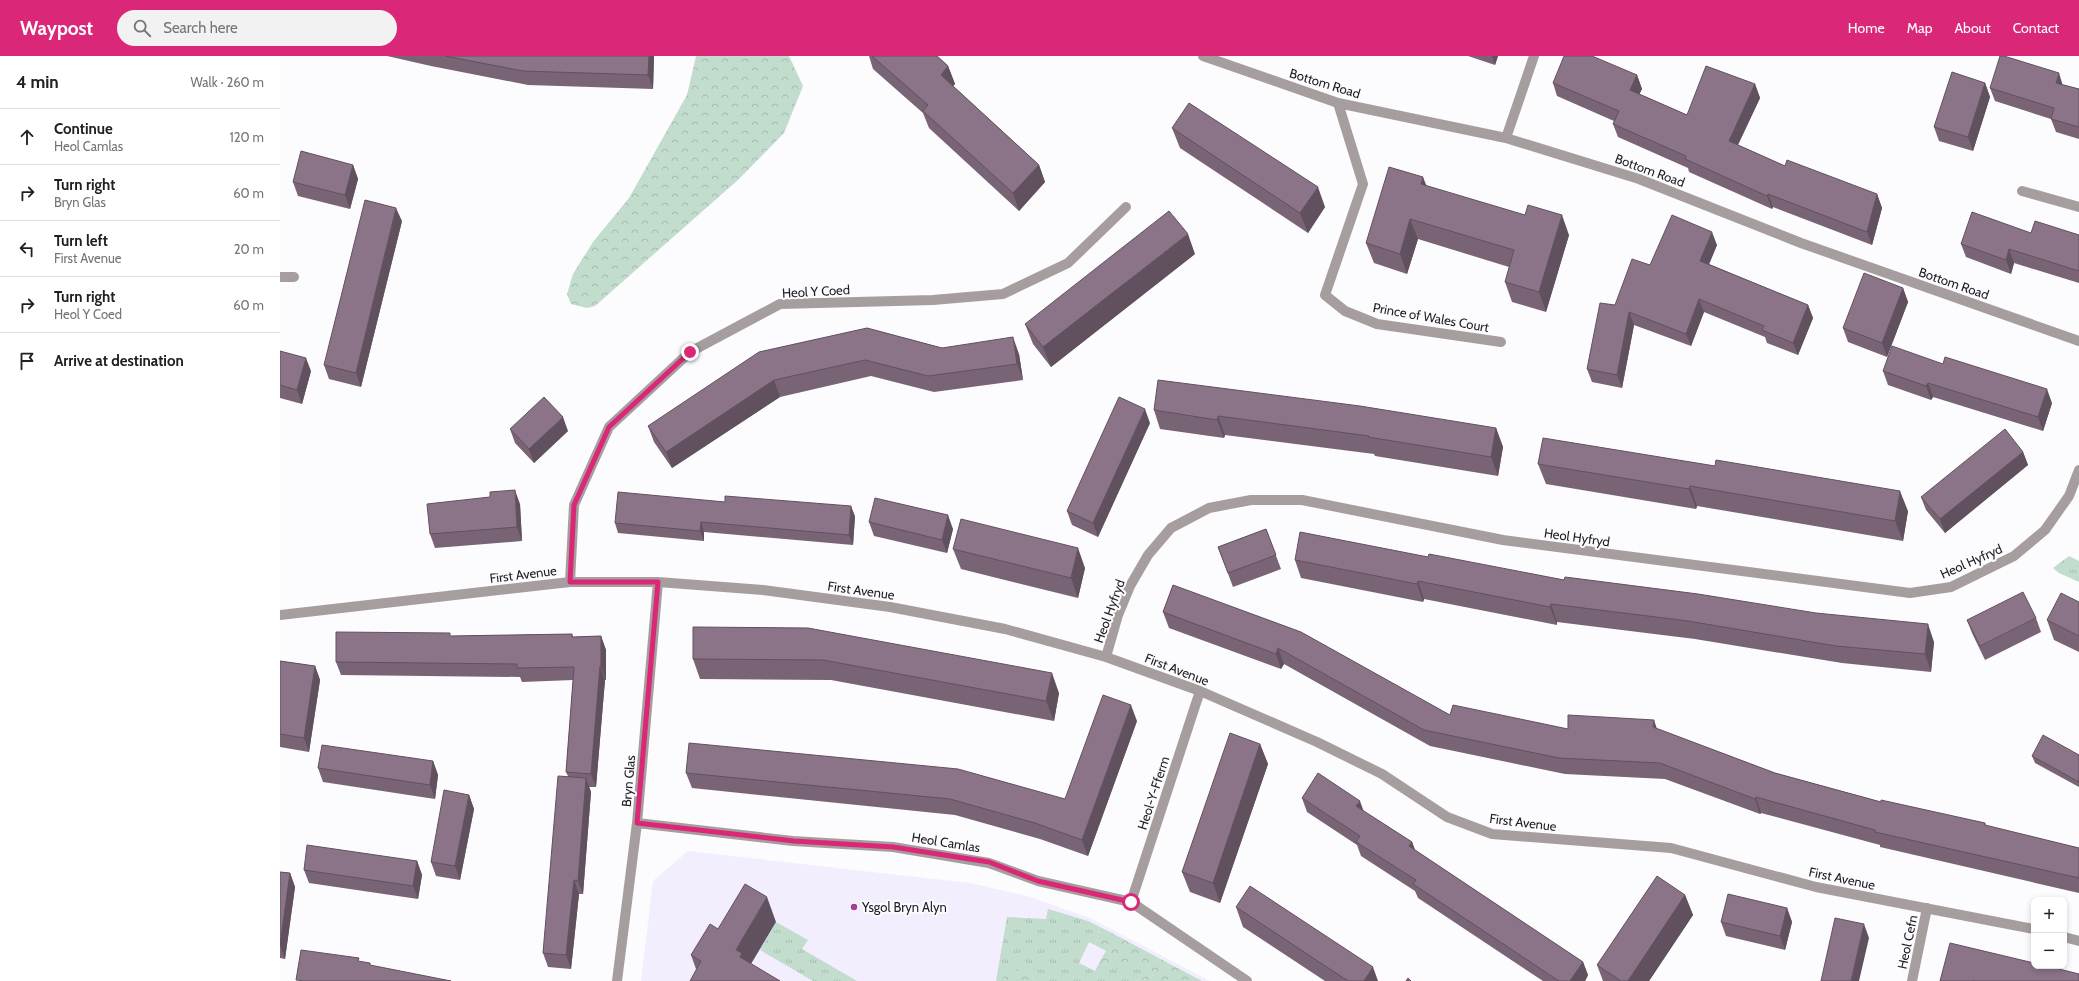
<!DOCTYPE html>
<meta charset="utf-8">
<style>
:root{--surface:#fff;--page:#f2f2f2;--text:#202124;--muted:#757577;--line:#e0e0e0;--accent:#db2777}
body{margin:0;font-family:Cabin,sans-serif;background:var(--page);color:var(--text)}
.controls{position:absolute;right:12px;bottom:12px;display:grid;overflow:hidden;border-radius:8px;box-shadow:0 2px 6px #0003}
.controls button{width:36px;height:36px;display:grid;place-items:center;padding:0;border:0;border-bottom:1px solid var(--line);background:var(--surface);color:var(--text);font:20px sans-serif}
.stop{position:absolute;width:12px;height:12px;margin:-9px;border:3px solid #db2777;border-radius:50%;background:#fff}
.stop.end{background:#db2777;border-color:#fff;box-shadow:0 1px 4px #0008}
.list{margin:0;padding:0;list-style:none}
h2{display:flex;justify-content:space-between;align-items:center;height:52px;margin:0;padding:0 16px;font-size:17px}
h2 small{font-size:13px;font-weight:400;color:var(--muted)}
.list li{display:grid;grid-template-columns:26px 1fr auto;gap:12px;align-items:center;box-sizing:border-box;height:56px;padding:0 16px;border-top:1px solid var(--line)}
.list b{display:block;font-size:15px;white-space:nowrap}
.list p{margin:0;font-size:13px;white-space:nowrap;color:var(--muted)}
.list em{font-size:13px;font-style:normal;color:var(--muted)}
.icon{flex:none;width:22px;height:22px;fill:none;stroke:currentColor;stroke-width:2;stroke-linecap:round;stroke-linejoin:round}
.map{position:relative;flex:none;width:1799px;height:925px;overflow:hidden}
header{display:flex;align-items:center;gap:24px;box-sizing:border-box;height:56px;padding:0 20px;background:var(--accent);color:#fff}
header strong{font-size:19px}
nav{display:flex;gap:22px;margin-inline-start:auto;font-size:14px}
.search{width:280px;height:36px;background:var(--page);display:flex;align-items:center;gap:10px;box-sizing:border-box;padding:0 14px;border-radius:22px;color:var(--muted);font-size:15px}
main{display:flex}
aside{flex:1;background:var(--surface)}
.map>svg:first-child{display:block}
.built{fill:#f2eefd}
.grass{fill:url(#grass-tufts)}
.forest{fill:url(#forest-crowns)}
.lines{fill:none;stroke-linecap:round;stroke-linejoin:round}
.street{stroke:#a69e9e;stroke-width:10}
.wall{fill:#786475}
.shaded-wall{fill:#61515f}
.building{fill:#8b7488;stroke:#61515f}
.route{stroke:#db2777;stroke-width:5}
.poi-dot{fill:#a73b9b;stroke:#fcfbfe;stroke-width:1.5}
.labels{text-anchor:middle;stroke-width:4;stroke-linejoin:round;paint-order:stroke}
.street-label{font-size:13px;fill:#1e1c22;stroke:#fcfbfe}
.poi-label{font-size:13px;fill:#1e1c22;stroke:#fcfbfe;text-anchor:start}
</style>
<header>
<strong>Waypost</strong>
<div class="search"><svg class="icon" aria-label="search" viewBox="0 0 24 24"><circle cx="10" cy="10" r="6"/><path d="M15 15l6 6"/></svg>Search here</div>
<nav><a>Home</a><a>Map</a><a>About</a><a>Contact</a></nav>
</header>
<main>
<aside>
<h2>4 min<small>Walk · 260 m</small></h2>
<ul class="list">
<li><svg class="icon" aria-label="ahead" viewBox="0 0 24 24"><path d="M12 20V5M6 11l6-6 6 6"/></svg><div><b>Continue</b><p>Heol Camlas</p></div><em>120 m</em></li>
<li><svg class="icon" aria-label="right" viewBox="0 0 24 24"><path d="M7 20v-9h11M14 6l5 5-5 5"/></svg><div><b>Turn right</b><p>Bryn Glas</p></div><em>60 m</em></li>
<li><svg class="icon" aria-label="left" viewBox="0 0 24 24"><path d="M17 20v-9H6M10 6l-5 5 5 5"/></svg><div><b>Turn left</b><p>First Avenue</p></div><em>20 m</em></li>
<li><svg class="icon" aria-label="right" viewBox="0 0 24 24"><path d="M7 20v-9h11M14 6l5 5-5 5"/></svg><div><b>Turn right</b><p>Heol Y Coed</p></div><em>60 m</em></li>
<li><svg class="icon" aria-label="arrive" viewBox="0 0 24 24"><path d="M6 21V4h12l-3 4 3 4H6"/></svg><div><b>Arrive at destination</b></div></li>
</ul>
</aside>
<div class="map">
<svg width="1799" height="925" viewBox="0 0 1799 925">
<defs>
<pattern id="grass-tufts" width="24" height="20" patternUnits="userSpaceOnUse"><rect width="24" height="20" fill="#c2dccd"/><path d="M3 7l-1-3M5 7V3M7 7l1-3M15 17l-1-3M17 17v-4M19 17l1-3" fill="none" stroke="#a6bcb0"/></pattern>
<pattern id="forest-crowns" width="20" height="18" patternUnits="userSpaceOnUse"><rect width="20" height="18" fill="#c2dccd"/><path d="M2 6a3 3 0 1 1 6 0M12 15a3 3 0 1 1 6 0" fill="none" stroke="#a6bcb0"/></pattern>
</defs>
<rect width="100%" height="100%" fill="#fcfbfe"/>
<!-- built -->
<path class="built" d="M 408,795 L 690,827 L 747,840 L 810,862 L 930,925 L 361,925 L 373,825 Z"/>
<!-- grass -->
<path class="grass" d="M 1789,500 L 1799,505 L 1799,526 L 1779,517 L 1773,512 Z
M 768,853 L 808,865 L 820,871 L 815,889 L 809,886 L 799,907 L 815,915 L 820,905 L 831,911 L 857,907 L 868,910 L 873,920 L 866,920 L 856,925 L 756,925 L 751,918 L 725,919 L 721,925 L 716,925 L 727,861 L 766,863 Z
M 496,866 L 528,884 L 522,893 L 577,925 L 533,925 L 480,894 Z"/>
<!-- forest -->
<path class="forest" d="M 416,0 L 509,0 L 523,30 L 504,77 L 459,123 L 315,250 L 307,252 L 291,248 L 287,238 L 293,218 L 313,186 L 349,142 L 407,39 Z
M 820,871 L 826,874 L 922,925 L 856,925 L 866,920 L 873,920 L 868,910 L 857,907 L 846,915 L 831,911 L 820,905 L 826,895 L 815,889 Z
M 738,913 L 751,918 L 756,925 L 721,925 L 725,919 Z"/>
<g class="lines">
<!-- street -->
<path class="street" d="M 923,0 L 1058,47 L 1226,82 L 1359,123 L 1521,187 L 1799,285
M 1058,47 L 1083,128 L 1045,239 L 1065,255 L 1097,268 L 1221,286
M 1226,82 L 1254,0
M 1742,135 L 1799,151
M 0,221 L 14,221
M 290,526 L 294,449 L 329,371 L 410,296 L 500,248 L 653,244 L 723,238 L 788,207 L 846,151
M 0,559 L 290,526 L 378,526 L 483,534 L 610,551 L 725,573 L 826,601 L 920,635 L 1037,686 L 1102,718 L 1167,761 L 1212,778 L 1391,792 L 1536,831 L 1754,873
M 826,601 L 838,559 L 850,530 L 868,499 L 891,472 L 929,452 L 971,444 L 1022,444 L 1223,484 L 1630,537 L 1671,531 L 1734,500 L 1765,474 L 1789,440 L 1799,414
M 357,767 L 513,785 L 613,791 L 709,807 L 758,825 L 851,846 L 967,925
M 851,846 L 920,635
M 1784,881 L 1799,885
M 337,925 L 357,767 L 378,526
M 1632,925 L 1647,852"/>
</g>
<!-- wall -->
<path class="wall" d="M 107,0 L 374,0 L 373,33 L 248,29 L 151,10 Z
M 589,0 L 657,0 L 668,10 L 675,28 L 673,30 L 759,109 L 765,126 L 739,155 L 649,72 L 643,57 L 593,13 Z
M 1188,0 L 1218,0 L 1215,9 Z
M 1357,19 L 1362,33 L 1359,38 L 1407,59 L 1475,28 L 1480,42 L 1458,89 L 1505,110 L 1597,138 L 1602,152 L 1592,189 L 1493,151 L 1492,153 L 1409,116 L 1408,112 L 1338,81 L 1333,68 L 1334,65 L 1277,40 L 1273,27 Z
M 1705,27 L 1710,41 L 1693,95 L 1659,85 L 1654,71 Z
M 1783,29 L 1799,33 L 1799,83 L 1776,76 L 1771,63 L 1715,45 L 1710,32 Z
M 892,72 L 1045,151 L 1028,177 L 900,92 Z
M 73,109 L 78,123 L 70,153 L 18,140 L 13,126 Z
M 1147,130 L 1289,179 L 1266,256 L 1232,246 L 1225,226 L 1229,211 L 1138,183 L 1127,218 L 1094,207 L 1086,187 Z
M 122,165 L 81,331 L 49,323 L 44,309 Z
M 1751,177 L 1799,179 L 1799,227 L 1734,207 L 1731,218 L 1686,201 L 1681,188 Z
M 1437,189 L 1429,208 L 1528,249 L 1533,262 L 1518,299 L 1487,287 L 1485,281 L 1424,256 L 1411,290 L 1354,269 L 1342,332 L 1312,326 L 1307,313 L 1335,249 L 1370,209 Z
M 915,198 L 771,311 L 753,288 L 745,268 Z
M 1623,232 L 1628,246 L 1607,301 L 1568,286 L 1563,272 Z
M 587,272 L 662,292 L 739,298 L 743,324 L 654,336 L 591,320 L 500,341 L 392,412 L 374,386 L 368,370 Z
M 0,295 L 31,315 L 22,348 L 0,342 Z
M 1663,308 L 1772,347 L 1763,375 L 1653,341 L 1651,344 L 1608,329 L 1603,315 Z
M 874,354 L 1216,372 L 1223,391 L 1218,420 L 1095,400 L 1094,398 L 945,379 L 944,382 L 880,373 Z
M 870,367 L 818,481 L 792,469 L 787,455 Z
M 230,373 L 288,375 L 254,407 L 235,387 Z
M 1743,396 L 1748,409 L 1665,477 L 1646,454 L 1641,441 Z
M 1258,408 L 1628,455 L 1623,485 L 1417,450 L 1416,453 L 1266,428 Z
M 240,448 L 242,485 L 155,492 L 150,478 Z
M 575,460 L 573,489 L 424,476 L 424,485 L 338,477 L 335,467 Z
M 589,466 L 673,473 L 667,497 L 594,480 Z
M 986,473 L 1001,513 L 953,531 L 938,491 Z
M 673,493 L 805,512 L 798,542 L 681,513 Z
M 1148,501 L 1284,524 L 1654,586 L 1651,616 L 1562,607 L 1415,583 L 1277,566 L 1277,569 L 1144,543 L 1143,546 L 1021,522 L 1015,504 Z
M 893,529 L 1170,659 L 1288,673 L 1377,673 L 1495,717 L 1601,746 L 1705,767 L 1706,770 L 1799,792 L 1799,837 L 1600,791 L 1600,789 L 1481,757 L 1480,758 L 1385,723 L 1285,718 L 1150,690 L 1004,608 L 1001,613 L 889,572 L 883,556 Z
M 1799,546 L 1799,596 L 1774,584 L 1767,564 Z
M 1756,562 L 1761,576 L 1705,604 L 1692,577 L 1687,564 Z
M 413,571 L 779,637 L 774,665 L 551,624 L 420,623 L 413,603 Z
M 292,578 L 293,581 L 321,580 L 326,594 L 326,624 L 325,624 L 316,731 L 309,731 L 311,736 L 303,838 L 299,838 L 291,913 L 268,911 L 263,897 L 288,720 L 286,716 L 293,624 L 242,626 L 240,621 L 61,619 L 56,606 L 171,580 Z
M 0,605 L 35,610 L 40,624 L 29,696 L 0,691 Z
M 857,665 L 808,800 L 760,783 L 675,759 L 412,732 L 406,717 L 785,743 Z
M 980,688 L 988,708 L 940,847 L 910,836 L 902,816 Z
M 1799,699 L 1799,731 L 1755,707 L 1752,700 Z
M 153,705 L 158,719 L 155,743 L 43,726 L 38,712 Z
M 189,739 L 194,753 L 180,824 L 156,820 L 151,806 Z
M 1022,742 L 1083,755 L 1132,786 L 1135,794 L 1303,906 L 1308,919 L 1305,925 L 1263,925 L 1138,842 L 1135,835 L 1081,800 L 1077,789 L 1027,756 Z
M 137,805 L 142,819 L 138,843 L 29,827 L 24,814 Z
M 0,816 L 10,817 L 15,831 L 5,903 L 0,902 Z
M 1405,839 L 1413,859 L 1369,925 L 1323,925 L 1317,909 Z
M 956,851 L 1098,925 L 1045,925 L 963,871 Z
M 1507,852 L 1512,866 L 1505,894 L 1446,880 L 1441,866 Z
M 496,866 L 416,913 L 411,899 L 438,873 Z"/>
<!-- shaded-wall -->
<path class="shaded-wall" d="M 369,0 L 374,0 L 374,1 L 373,33 L 368,19 Z
M 1212,0 L 1218,0 L 1215,9 Z
M 668,10 L 675,28 L 667,36 L 661,19 Z
M 1779,17 L 1783,30 L 1776,27 Z
M 1357,19 L 1362,33 L 1355,47 L 1350,34 Z
M 1705,27 L 1710,41 L 1693,95 L 1688,81 Z
M 1475,28 L 1480,42 L 1453,99 L 1449,85 Z
M 73,109 L 78,123 L 70,153 L 65,139 Z
M 759,109 L 765,126 L 739,155 L 733,137 Z
M 1143,121 L 1151,141 L 1141,128 Z
M 1038,131 L 1045,151 L 1028,177 L 1020,157 Z
M 1488,138 L 1493,151 L 1492,153 L 1487,140 Z
M 1597,138 L 1602,152 L 1592,189 L 1587,176 Z
M 116,152 L 122,165 L 81,331 L 76,317 Z
M 1282,159 L 1289,179 L 1266,256 L 1259,236 Z
M 1130,163 L 1138,183 L 1127,218 L 1120,198 Z
M 1432,176 L 1437,189 L 1425,218 L 1420,205 Z
M 908,178 L 915,198 L 771,311 L 763,291 Z
M 1729,193 L 1734,207 L 1731,218 L 1726,204 Z
M 1623,232 L 1628,246 L 1607,301 L 1602,287 Z
M 1419,243 L 1424,256 L 1411,290 L 1406,278 Z
M 1528,249 L 1533,262 L 1518,299 L 1513,287 Z
M 1349,256 L 1354,269 L 1342,332 L 1337,319 Z
M 733,281 L 739,298 L 743,324 L 737,308 Z
M 26,302 L 31,315 L 22,348 L 17,334 Z
M 494,324 L 500,341 L 392,412 L 386,396 Z
M 1648,327 L 1653,341 L 1651,344 L 1646,330 Z
M 1767,333 L 1772,347 L 1763,375 L 1758,361 Z
M 865,353 L 870,367 L 818,481 L 813,467 Z
M 938,360 L 945,379 L 944,382 L 937,364 Z
M 283,361 L 288,375 L 254,407 L 249,393 Z
M 1216,372 L 1223,391 L 1218,420 L 1211,401 Z
M 1743,396 L 1748,409 L 1665,477 L 1660,463 Z
M 1410,430 L 1417,450 L 1416,453 L 1409,433 Z
M 235,434 L 240,448 L 242,485 L 237,471 Z
M 1620,435 L 1628,455 L 1623,485 L 1615,465 Z
M 571,450 L 575,460 L 573,489 L 569,479 Z
M 668,459 L 673,473 L 667,497 L 662,484 Z
M 421,466 L 424,476 L 424,485 L 420,475 Z
M 798,492 L 805,512 L 798,542 L 791,522 Z
M 1138,525 L 1144,543 L 1143,546 L 1137,528 Z
M 1271,548 L 1277,566 L 1277,569 L 1270,551 Z
M 1648,568 L 1654,586 L 1651,616 L 1645,598 Z
M 321,580 L 326,594 L 326,624 L 321,610 Z
M 998,592 L 1004,608 L 1001,613 L 996,598 Z
M 35,610 L 40,624 L 29,696 L 24,682 Z
M 320,610 L 325,624 L 316,731 L 311,718 Z
M 772,617 L 779,637 L 774,665 L 766,645 Z
M 851,649 L 857,665 L 808,800 L 802,784 Z
M 1374,664 L 1379,679 L 1373,671 Z
M 980,688 L 988,708 L 940,847 L 933,827 Z
M 153,705 L 158,719 L 155,743 L 150,729 Z
M 306,722 L 311,736 L 303,838 L 298,825 Z
M 189,739 L 194,753 L 180,824 L 175,810 Z
M 1476,741 L 1481,757 L 1480,758 L 1475,743 Z
M 1080,745 L 1085,759 L 1076,750 Z
M 1132,786 L 1137,799 L 1129,790 Z
M 137,805 L 142,819 L 138,843 L 133,830 Z
M 10,817 L 15,831 L 5,903 L 0,889 Z
M 294,824 L 299,838 L 291,913 L 286,899 Z
M 1405,839 L 1413,859 L 1369,925 L 1348,925 Z
M 487,841 L 496,866 L 468,913 L 471,922 L 456,894 Z
M 1507,852 L 1512,866 L 1505,894 L 1500,880 Z
M 1584,868 L 1589,882 L 1579,925 L 1571,925 Z
M 1303,906 L 1308,919 L 1305,925 L 1290,925 Z
M 1093,911 L 1098,925 L 1084,925 Z"/>
<!-- building -->
<path class="building" d="M 165,0 L 369,0 L 368,19 L 243,15 Z
M 592,0 L 657,0 L 668,10 L 661,19 L 759,109 L 733,137 L 643,55 L 648,49 Z
M 1284,0 L 1312,0 L 1357,19 L 1350,34 L 1407,59 L 1426,10 L 1475,28 L 1449,85 L 1505,110 L 1507,104 L 1597,138 L 1587,176 L 1488,138 L 1487,140 L 1405,103 L 1406,100 L 1333,68 L 1339,55 L 1273,27 Z
M 1720,0 L 1724,0 L 1779,17 L 1776,27 L 1799,33 L 1799,71 L 1771,63 L 1774,52 L 1710,32 Z
M 1672,16 L 1705,27 L 1688,81 L 1654,71 Z
M 909,47 L 1038,131 L 1020,157 L 892,72 Z
M 21,95 L 73,109 L 65,139 L 13,126 Z
M 1109,111 L 1143,121 L 1141,128 L 1245,159 L 1248,149 L 1282,159 L 1259,236 L 1225,226 L 1234,194 L 1130,163 L 1120,198 L 1086,187 Z
M 85,144 L 116,152 L 76,317 L 44,309 Z
M 889,155 L 908,178 L 763,291 L 745,268 Z
M 1692,156 L 1751,177 L 1755,165 L 1799,179 L 1799,215 L 1729,193 L 1726,204 L 1681,188 Z
M 1392,159 L 1432,176 L 1420,205 L 1528,249 L 1513,287 L 1482,274 L 1484,270 L 1419,243 L 1406,278 L 1349,256 L 1337,319 L 1307,313 L 1320,247 L 1335,249 L 1352,203 L 1370,209 Z
M 1584,217 L 1623,232 L 1602,287 L 1563,272 Z
M 587,272 L 662,292 L 733,281 L 737,308 L 648,320 L 585,304 L 494,324 L 386,396 L 368,370 L 479,296 Z
M 1612,290 L 1663,308 L 1665,301 L 1767,333 L 1758,361 L 1648,327 L 1646,330 L 1603,315 Z
M 0,295 L 26,302 L 17,334 L 0,329 Z
M 878,324 L 1080,350 L 1216,372 L 1211,401 L 1088,381 L 1089,380 L 938,360 L 937,364 L 874,354 Z
M 264,341 L 283,361 L 249,393 L 230,373 Z
M 839,341 L 865,353 L 813,467 L 787,455 Z
M 1725,373 L 1743,396 L 1660,463 L 1641,441 Z
M 1263,382 L 1435,410 L 1436,404 L 1620,435 L 1615,465 L 1410,430 L 1409,433 L 1258,408 Z
M 235,434 L 237,471 L 150,478 L 147,448 L 210,441 L 210,436 Z
M 338,436 L 445,446 L 445,440 L 571,450 L 569,479 L 421,466 L 420,475 L 335,467 Z
M 595,442 L 668,459 L 662,484 L 589,466 Z
M 681,463 L 798,492 L 791,522 L 673,493 Z
M 986,473 L 996,499 L 948,517 L 938,491 Z
M 1020,476 L 1148,501 L 1149,498 L 1284,524 L 1285,521 L 1418,538 L 1536,557 L 1648,568 L 1645,598 L 1556,590 L 1408,565 L 1271,548 L 1270,551 L 1138,525 L 1137,528 L 1015,504 Z
M 893,529 L 1021,576 L 1170,659 L 1173,649 L 1288,673 L 1288,659 L 1374,664 L 1373,671 L 1495,717 L 1601,746 L 1601,744 L 1705,767 L 1705,769 L 1799,792 L 1799,822 L 1595,776 L 1595,774 L 1476,741 L 1475,743 L 1380,707 L 1279,702 L 1144,674 L 998,592 L 996,598 L 883,556 Z
M 1743,536 L 1756,562 L 1700,590 L 1687,564 Z
M 1781,537 L 1799,546 L 1799,580 L 1767,564 Z
M 413,571 L 528,572 L 772,617 L 766,645 L 543,604 L 413,603 Z
M 56,576 L 170,577 L 170,580 L 292,578 L 292,581 L 321,580 L 321,610 L 320,610 L 311,718 L 286,716 L 294,611 L 237,612 L 237,608 L 56,606 Z
M 0,605 L 35,610 L 24,682 L 0,678 Z
M 823,639 L 851,649 L 802,784 L 755,767 L 670,743 L 406,717 L 409,687 L 678,713 L 785,743 Z
M 950,677 L 980,688 L 933,827 L 902,816 Z
M 1763,679 L 1799,699 L 1799,726 L 1752,700 Z
M 42,689 L 153,705 L 150,729 L 38,712 Z
M 1038,717 L 1080,745 L 1076,750 L 1132,786 L 1129,790 L 1303,906 L 1290,925 L 1279,925 L 1133,828 L 1136,824 L 1076,786 L 1080,780 L 1022,742 Z
M 278,720 L 306,722 L 298,825 L 294,824 L 286,899 L 263,897 Z
M 164,734 L 189,739 L 175,810 L 151,806 Z
M 27,789 L 137,805 L 133,830 L 24,814 Z
M 0,816 L 10,817 L 0,889 Z
M 1377,820 L 1405,839 L 1348,925 L 1341,925 L 1317,909 Z
M 465,828 L 487,841 L 456,894 L 462,897 L 460,901 L 500,925 L 410,925 L 421,905 L 411,899 L 430,868 L 438,873 Z
M 970,830 L 1093,911 L 1084,925 L 1068,925 L 956,851 Z
M 1448,838 L 1507,852 L 1500,880 L 1441,866 Z
M 1555,862 L 1584,868 L 1571,925 L 1541,925 Z
M 1670,887 L 1754,907 L 1754,910 L 1767,910 L 1799,918 L 1799,925 L 1696,925 L 1694,924 L 1694,925 L 1660,925 Z
M 21,894 L 79,902 L 78,905 L 90,907 L 90,909 L 171,925 L 25,925 L 16,924 Z
M 1128,922 L 1131,925 L 1126,925 Z"/>
<g class="lines">
<!-- route -->
<path class="route" d="M 410,296 L 329,371 L 294,449 L 290,526 L 378,526 L 357,767 L 514,785 L 613,791 L 709,806 L 758,825 L 851,846"/>
</g>
<!-- markers -->
<circle class="poi-dot" cx="574" cy="851" r="4"/>
<g class="labels">
<!-- street labels -->
<g class="street-label">
<text transform="translate(1045 27) rotate(17)" y="5">Bottom Road</text>
<text transform="translate(1370 114) rotate(20)" y="5">Bottom Road</text>
<text transform="translate(1674 227) rotate(19)" y="5">Bottom Road</text>
<text transform="translate(536 235) rotate(-3)" y="5">Heol Y Coed</text>
<text transform="translate(1151 261) rotate(10)" y="5">Prince of Wales Court</text>
<text transform="translate(1297 481) rotate(8)" y="5">Heol Hyfryd</text>
<text transform="translate(1691 505) rotate(-24)" y="5">Heol Hyfryd</text>
<text transform="translate(243 518) rotate(-7)" y="5">First Avenue</text>
<text transform="translate(581 534) rotate(8)" y="5">First Avenue</text>
<text transform="translate(829 555) rotate(-70)" y="5">Heol Hyfryd</text>
<text transform="translate(897 613) rotate(21)" y="5">First Avenue</text>
<text transform="translate(348 725) rotate(-85)" y="5">Bryn Glas</text>
<text transform="translate(873 737) rotate(-72)" y="5">Heol-Y-Fferm</text>
<text transform="translate(1243 766) rotate(7)" y="5">First Avenue</text>
<text transform="translate(666 786) rotate(9)" y="5">Heol Camlas</text>
<text transform="translate(1562 822) rotate(12)" y="5">First Avenue</text>
<text transform="translate(1627 886) rotate(-78)" y="5">Heol Cefn</text>
</g>
<!-- poi labels -->
<g class="poi-label">
<text x="582" y="856">Ysgol Bryn Alyn</text>
</g>
</g>
</svg>
<div class="controls">
<button>+</button>
<button>−</button>
</div>
<div class="stop" style="left:851px;top:846px"></div>
<div class="stop end" style="left:410px;top:296px"></div>
</div>
</main>
